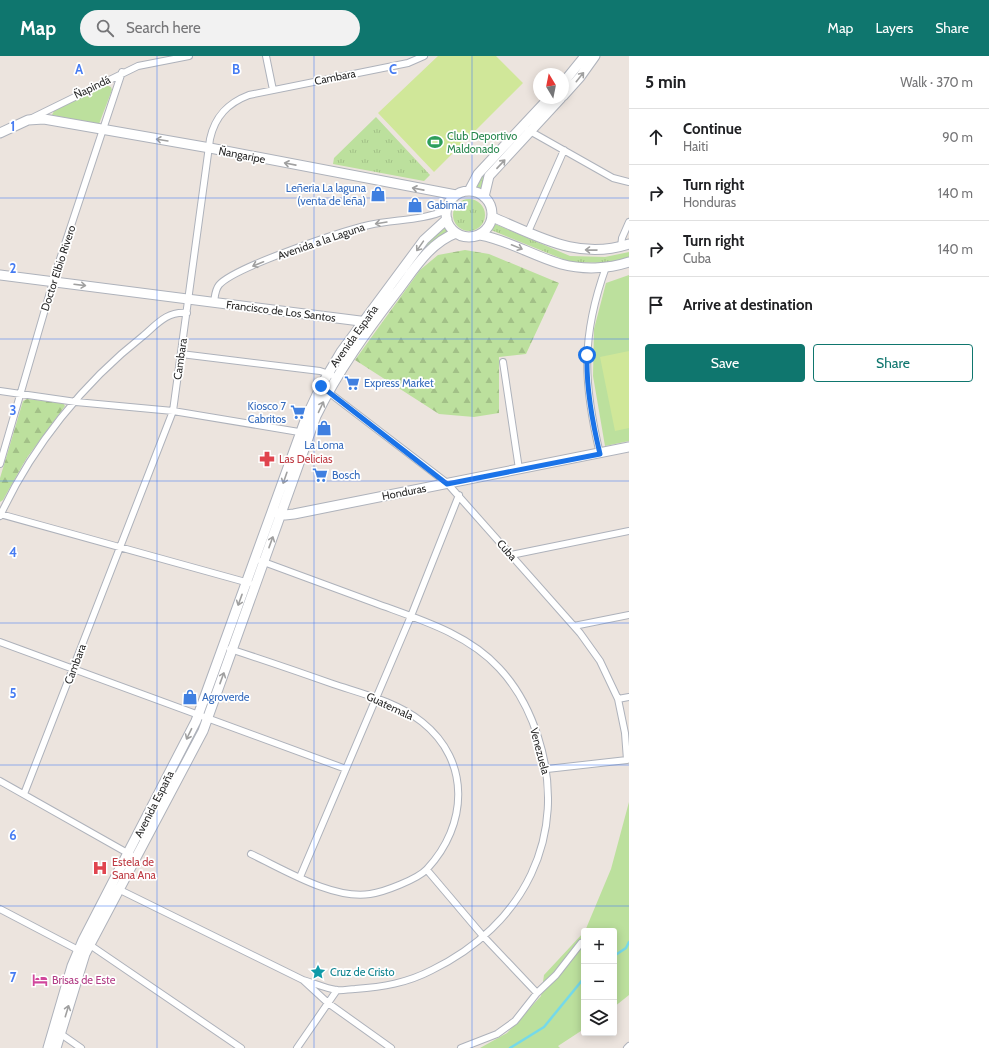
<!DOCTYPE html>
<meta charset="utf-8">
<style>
:root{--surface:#fff;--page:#f2f2f2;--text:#202124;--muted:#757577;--line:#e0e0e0;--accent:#0f766e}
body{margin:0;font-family:Cabin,sans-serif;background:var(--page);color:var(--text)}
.controls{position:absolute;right:12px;bottom:12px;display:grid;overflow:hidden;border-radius:4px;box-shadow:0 2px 10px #0003}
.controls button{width:36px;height:36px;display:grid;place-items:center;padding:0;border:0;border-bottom:1px solid var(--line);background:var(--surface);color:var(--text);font:20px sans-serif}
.compass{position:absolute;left:533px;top:12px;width:36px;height:36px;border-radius:50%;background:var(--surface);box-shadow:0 2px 10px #0003;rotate:350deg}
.stop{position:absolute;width:12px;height:12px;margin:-9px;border:3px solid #1a73e8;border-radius:50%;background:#fff}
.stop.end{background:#1a73e8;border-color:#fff;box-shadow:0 1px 4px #0008}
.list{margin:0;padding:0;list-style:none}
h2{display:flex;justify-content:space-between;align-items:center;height:52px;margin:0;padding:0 16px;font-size:17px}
h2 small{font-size:13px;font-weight:400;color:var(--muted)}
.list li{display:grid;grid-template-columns:26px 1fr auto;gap:12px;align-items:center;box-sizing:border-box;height:56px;padding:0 16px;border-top:1px solid var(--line)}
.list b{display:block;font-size:15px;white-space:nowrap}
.list p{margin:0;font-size:13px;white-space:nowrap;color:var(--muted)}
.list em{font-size:13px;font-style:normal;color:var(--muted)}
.actions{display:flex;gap:8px;padding:12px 16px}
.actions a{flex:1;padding:9px 0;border:1px solid var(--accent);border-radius:4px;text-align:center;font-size:14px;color:var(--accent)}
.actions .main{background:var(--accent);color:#fff}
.icon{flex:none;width:22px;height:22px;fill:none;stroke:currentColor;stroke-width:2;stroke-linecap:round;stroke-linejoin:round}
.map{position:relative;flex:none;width:629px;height:992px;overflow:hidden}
header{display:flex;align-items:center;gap:24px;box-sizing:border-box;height:56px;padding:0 20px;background:var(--accent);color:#fff}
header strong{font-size:19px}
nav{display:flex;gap:22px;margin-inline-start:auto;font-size:14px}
.search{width:280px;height:36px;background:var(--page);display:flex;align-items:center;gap:10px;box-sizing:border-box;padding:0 14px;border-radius:22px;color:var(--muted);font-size:15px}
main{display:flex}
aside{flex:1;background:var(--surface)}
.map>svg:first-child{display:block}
.grass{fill:url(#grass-tufts)}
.forest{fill:url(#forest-firs)}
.park{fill:#bce09d}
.pitch{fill:#d0e799}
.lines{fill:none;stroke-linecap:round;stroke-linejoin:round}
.stream{stroke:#75d9e9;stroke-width:2.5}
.street-casing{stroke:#aeb2bb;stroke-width:8}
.secondary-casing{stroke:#aeb2bb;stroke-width:11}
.street{stroke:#fff;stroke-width:6}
.secondary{stroke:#fff;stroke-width:9}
.oneway{stroke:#a0a0a0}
.route{stroke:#1a73e8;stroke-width:5}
.grid{fill:none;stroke:#457bf2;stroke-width:1;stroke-opacity:0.55}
.labels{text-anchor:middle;stroke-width:3.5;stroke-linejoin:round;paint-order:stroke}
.street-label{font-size:11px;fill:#2b2b2b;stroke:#fff}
.leisure-label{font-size:11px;fill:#27864d;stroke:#fff;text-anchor:start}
.shop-label{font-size:11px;fill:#366cbe;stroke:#fff;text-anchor:start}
.health-label{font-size:11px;fill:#be3a42;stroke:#fff;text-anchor:start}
.culture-label{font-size:11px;fill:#0d838f;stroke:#fff;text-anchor:start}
.hotel-label{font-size:11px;fill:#b23c85;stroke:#fff;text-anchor:start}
.grid-label{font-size:13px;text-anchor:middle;font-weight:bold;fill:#457bf2;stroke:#fff;stroke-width:3.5;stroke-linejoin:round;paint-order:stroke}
</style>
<header>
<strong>Map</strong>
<div class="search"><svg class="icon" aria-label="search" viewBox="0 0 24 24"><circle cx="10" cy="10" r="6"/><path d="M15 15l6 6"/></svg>Search here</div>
<nav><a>Map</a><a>Layers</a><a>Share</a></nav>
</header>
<main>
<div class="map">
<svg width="629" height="992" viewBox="0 0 629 992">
<defs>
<pattern id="grass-tufts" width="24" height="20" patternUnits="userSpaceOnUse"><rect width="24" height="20" fill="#bce09d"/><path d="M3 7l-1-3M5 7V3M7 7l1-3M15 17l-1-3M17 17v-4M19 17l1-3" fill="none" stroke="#a2c087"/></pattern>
<pattern id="forest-firs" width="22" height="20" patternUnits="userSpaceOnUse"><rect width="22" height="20" fill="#bce09d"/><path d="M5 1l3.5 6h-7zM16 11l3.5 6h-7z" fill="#a2c087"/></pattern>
</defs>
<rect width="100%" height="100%" fill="#ece4de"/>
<!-- grass -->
<path class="grass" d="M 376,61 L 430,119 L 424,125 L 333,108 L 334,102 Z
M 516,83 L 518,84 L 483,136 L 475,135 L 477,126 L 480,121 Z
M453 159a16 16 0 1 1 32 0a16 16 0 1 1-32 0Z
M 495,168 L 570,200 L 605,201 L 629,196 L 629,202 L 607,207 L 570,206 L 491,174 Z
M 446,170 L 450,175 L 430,188 L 375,259 L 426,185 Z"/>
<!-- forest -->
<path class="forest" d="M 465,194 L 489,198 L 559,227 L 526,298 L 499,301 L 499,357 L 474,361 L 439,358 L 355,304 L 420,214 L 438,199 Z
M 27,343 L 63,347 L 65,350 L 26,403 L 3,444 L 0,446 L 0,422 L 23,345 Z"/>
<!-- park -->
<path class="park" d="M 106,29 L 111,31 L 112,34 L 99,68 L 52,59 L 54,55 Z
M 629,219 L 629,385 L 605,390 L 593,320 L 594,273 L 606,227 Z
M 629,746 L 629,939 L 614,951 L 614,875 L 585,875 L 611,813 Z
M 584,876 L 584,973 L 558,990 L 560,992 L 480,992 L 507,977 L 541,940 L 544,919 Z"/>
<!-- pitch -->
<path class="pitch" d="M 438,0 L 496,0 L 523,27 L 434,116 L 378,57 Z
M 629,295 L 629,372 L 615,375 L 600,301 Z"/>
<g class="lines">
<!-- stream -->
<path class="stream" d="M 614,900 L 626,892 L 629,886
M 510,992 L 544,971 L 584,922"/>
<!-- street casing -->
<g class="street-casing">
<path id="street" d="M 266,0 L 273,34
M 30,63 L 138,10 L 189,0
M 528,74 L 613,122 L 629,126
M 528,176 L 564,94
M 621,191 L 622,182 L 629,166
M 214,246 C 215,240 215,234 219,229 C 234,211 343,175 369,169 C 394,163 422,165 446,154
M 181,298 L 320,315 L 332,319
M 503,306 L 519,413
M 0,335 L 76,346 L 173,355 L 305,377
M 327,335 L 447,427 L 580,577 L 600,605 L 618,643 L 625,677 L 627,704 L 547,713
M 600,398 C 583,327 581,280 606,211
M 0,408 L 57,212 L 122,16
M 0,458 L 249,527
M 0,460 C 32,391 83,327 143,280 C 157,268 167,255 187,257
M 511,499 L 629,475
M 261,505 C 299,519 337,533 375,547 C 418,563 467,577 499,612 C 517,631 530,656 538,681 C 570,780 523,870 432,914 C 407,927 383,931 355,933 C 349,933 342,935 336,934 C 325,932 314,927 303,924
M 574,570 L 629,559
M 0,586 L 346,713
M 230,593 C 264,604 299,616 333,628 C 363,638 397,646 422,666 C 471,705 468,769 427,813 C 418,823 384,836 370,838 C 333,844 283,813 251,798
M 618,643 L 629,641
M 0,725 L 131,799
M 24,738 L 173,355 L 210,83 C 215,60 228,47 249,39 L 408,7 L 424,0
M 427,814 L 483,880 L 537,937
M 300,821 L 411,560 L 459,439
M 116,832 L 303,924 L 328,947 L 391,992
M 0,853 L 82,896
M 87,887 L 241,992
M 58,976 L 81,992
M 297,992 L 337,934
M 461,992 L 497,978 L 515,965 L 537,937 L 556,919 L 581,887
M 627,992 L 629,990"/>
</g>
<!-- secondary casing -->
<g class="secondary-casing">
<path id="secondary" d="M 563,27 L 585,0
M 563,40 L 580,21 L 595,0
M 0,77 L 28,64 L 44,63 L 210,92 L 456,139
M 469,135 L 478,118 L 549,42
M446 158a23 23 0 1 1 46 0a23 23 0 1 1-46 0Z
M 484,141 L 489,120 L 561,42
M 492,161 C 538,180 578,205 629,188
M 480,179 C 508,184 533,200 561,208 C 583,214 608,213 629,206
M 0,219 L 368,266
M 275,456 L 285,459 L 294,458 L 629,391
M 48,992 L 72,910 L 83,884 L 196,665 L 306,362 L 321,330 L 341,296 L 424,184 L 447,163
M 56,992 L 85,898 L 203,675 L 316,360 C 338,315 366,276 396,237 C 413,215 429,187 456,177"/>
</g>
<!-- street -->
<use href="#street" class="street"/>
<!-- secondary -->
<use href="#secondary" class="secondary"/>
</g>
<!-- one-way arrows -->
<defs><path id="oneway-shaft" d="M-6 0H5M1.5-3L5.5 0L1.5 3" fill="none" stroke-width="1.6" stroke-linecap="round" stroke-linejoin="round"/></defs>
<g class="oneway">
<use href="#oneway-shaft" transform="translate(580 21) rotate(-51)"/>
<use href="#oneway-shaft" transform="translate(162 84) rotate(-171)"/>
<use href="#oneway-shaft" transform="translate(290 108) rotate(-169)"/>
<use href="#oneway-shaft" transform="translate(501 108) rotate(-47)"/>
<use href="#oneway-shaft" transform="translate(418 133) rotate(-169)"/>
<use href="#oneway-shaft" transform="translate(381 167) rotate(171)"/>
<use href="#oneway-shaft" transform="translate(420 190) rotate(125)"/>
<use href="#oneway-shaft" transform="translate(517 191) rotate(22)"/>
<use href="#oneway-shaft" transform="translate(591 194) rotate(-179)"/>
<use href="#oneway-shaft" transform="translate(258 208) rotate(158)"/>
<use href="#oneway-shaft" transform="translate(80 229) rotate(7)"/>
<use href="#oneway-shaft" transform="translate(321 351) rotate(-65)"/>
<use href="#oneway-shaft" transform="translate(285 422) rotate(109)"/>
<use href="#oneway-shaft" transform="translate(271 486) rotate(-70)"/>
<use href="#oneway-shaft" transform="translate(240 544) rotate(110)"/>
<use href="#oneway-shaft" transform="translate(222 622) rotate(-70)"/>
<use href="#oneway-shaft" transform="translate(189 678) rotate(116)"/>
<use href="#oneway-shaft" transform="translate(67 955) rotate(-73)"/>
</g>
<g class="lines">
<!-- route -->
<path class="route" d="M 321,330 L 447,428 L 600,398 C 592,365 586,333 587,299"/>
</g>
<!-- grid -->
<path class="grid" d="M 157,0 L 157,992M 314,0 L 314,992M 472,0 L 472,992M 0,142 L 629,142M 0,283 L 629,283M 0,425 L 629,425M 0,567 L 629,567M 0,709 L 629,709M 0,850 L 629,850"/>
<!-- icons -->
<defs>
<g id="stadium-bare" transform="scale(1.2)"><path d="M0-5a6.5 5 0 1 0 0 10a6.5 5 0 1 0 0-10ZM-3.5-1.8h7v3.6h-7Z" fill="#2e9e5b" stroke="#fff" stroke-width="2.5" paint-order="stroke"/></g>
<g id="shop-bare" transform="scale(1.2)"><path d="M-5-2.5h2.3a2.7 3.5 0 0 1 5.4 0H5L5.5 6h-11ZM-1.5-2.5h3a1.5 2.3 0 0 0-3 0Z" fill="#3f7fe0" stroke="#fff" stroke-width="2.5" paint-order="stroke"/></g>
<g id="supermarket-bare" transform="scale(1.2)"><path d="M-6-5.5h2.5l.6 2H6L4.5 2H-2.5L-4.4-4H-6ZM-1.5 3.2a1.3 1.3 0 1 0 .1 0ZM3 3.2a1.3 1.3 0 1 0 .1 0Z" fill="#3f7fe0" stroke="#fff" stroke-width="2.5" paint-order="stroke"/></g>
<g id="pharmacy-bare" transform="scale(1.2)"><path d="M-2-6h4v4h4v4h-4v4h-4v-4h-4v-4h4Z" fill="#e0444e" stroke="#fff" stroke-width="2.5" paint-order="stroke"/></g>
<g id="hospital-bare" transform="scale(1.2)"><path d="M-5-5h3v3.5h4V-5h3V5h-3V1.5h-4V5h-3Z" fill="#e0444e" stroke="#fff" stroke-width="2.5" paint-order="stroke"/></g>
<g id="sight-bare" transform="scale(1.2)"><path d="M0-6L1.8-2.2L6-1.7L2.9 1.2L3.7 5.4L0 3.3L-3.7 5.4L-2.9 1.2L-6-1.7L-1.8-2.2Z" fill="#0f9aa8" stroke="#fff" stroke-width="2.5" paint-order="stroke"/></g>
<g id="hotel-bare" transform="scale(1.2)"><path d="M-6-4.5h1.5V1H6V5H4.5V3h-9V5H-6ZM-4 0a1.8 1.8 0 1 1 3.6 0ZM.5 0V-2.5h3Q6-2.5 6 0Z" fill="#d1479c" stroke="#fff" stroke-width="2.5" paint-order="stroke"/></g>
</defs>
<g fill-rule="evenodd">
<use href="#stadium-bare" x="435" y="86"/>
<use href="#shop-bare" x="378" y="138"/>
<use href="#shop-bare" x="415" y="149"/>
<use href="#supermarket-bare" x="352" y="327"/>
<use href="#supermarket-bare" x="298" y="356"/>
<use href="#shop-bare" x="324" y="372"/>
<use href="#pharmacy-bare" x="267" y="403"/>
<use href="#supermarket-bare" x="320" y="419"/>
<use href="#shop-bare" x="190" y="641"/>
<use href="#hospital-bare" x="100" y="812"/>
<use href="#sight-bare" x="318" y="916"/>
<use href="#hotel-bare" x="40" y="924"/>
</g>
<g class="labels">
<!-- street labels -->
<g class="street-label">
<text transform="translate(335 21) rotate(-11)" y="4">Cambara</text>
<text transform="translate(92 31) rotate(-26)" y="4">Ñapindá</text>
<text transform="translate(242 99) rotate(11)" y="4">Ñangaripe</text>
<text transform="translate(321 185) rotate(-19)" y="4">Avenida a la Laguna</text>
<text transform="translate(58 212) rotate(-72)" y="4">Doctor Elbio Rivero</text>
<text transform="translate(281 255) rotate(7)" y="4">Francisco de Los Santos</text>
<text transform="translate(354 280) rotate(-54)" y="4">Avenida España</text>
<text transform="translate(180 303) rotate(-82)" y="4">Cambara</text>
<text transform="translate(404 436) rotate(-11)" y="4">Honduras</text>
<text transform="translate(507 494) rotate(49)" y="4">Cuba</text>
<text transform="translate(75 608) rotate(-69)" y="4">Cambara</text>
<text transform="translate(390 650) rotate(25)" y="4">Guatemala</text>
<text transform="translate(540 695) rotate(75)" y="4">Venezuela</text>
<text transform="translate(154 748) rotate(-63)" y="4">Avenida España</text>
</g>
<!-- leisure labels -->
<g class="leisure-label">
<text x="447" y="84">Club Deportivo<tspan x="447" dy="13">Maldonado</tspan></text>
</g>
<!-- shop labels -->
<g class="shop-label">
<text x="366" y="136" text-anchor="end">Leñeria La laguna<tspan x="366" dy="13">(venta de leña)</tspan></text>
<text x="427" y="153">Gabimar</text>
<text x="364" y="331">Express Market</text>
<text x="286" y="354" text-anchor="end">Kiosco 7<tspan x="286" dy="13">Cabritos</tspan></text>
<text x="324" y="393" text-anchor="middle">La Loma</text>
<text x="332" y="423">Bosch</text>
<text x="202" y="645">Agroverde</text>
</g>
<!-- health labels -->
<g class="health-label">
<text x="279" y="407">Las Delicias</text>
<text x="112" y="810">Estela de<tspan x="112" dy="13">Sana Ana</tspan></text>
</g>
<!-- culture labels -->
<g class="culture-label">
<text x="330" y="920">Cruz de Cristo</text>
</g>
<!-- hotel labels -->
<g class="hotel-label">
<text x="52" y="928">Brisas de Este</text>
</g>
</g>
<g class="grid-label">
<text x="79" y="18">A</text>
<text x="236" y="18">B</text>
<text x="393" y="18">C</text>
<text x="13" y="75">1</text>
<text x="13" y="217">2</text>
<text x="13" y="359">3</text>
<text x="13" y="501">4</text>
<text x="13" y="642">5</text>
<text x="13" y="784">6</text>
<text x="13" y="926">7</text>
</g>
</svg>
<div class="controls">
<button>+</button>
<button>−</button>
<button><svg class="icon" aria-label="layers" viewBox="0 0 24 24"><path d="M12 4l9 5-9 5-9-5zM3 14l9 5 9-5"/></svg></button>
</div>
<svg class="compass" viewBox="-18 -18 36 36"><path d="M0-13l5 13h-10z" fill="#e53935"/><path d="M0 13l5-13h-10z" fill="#757577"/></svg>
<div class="stop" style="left:587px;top:299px"></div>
<div class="stop end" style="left:321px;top:330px"></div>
</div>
<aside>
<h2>5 min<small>Walk · 370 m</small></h2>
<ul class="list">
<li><svg class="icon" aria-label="ahead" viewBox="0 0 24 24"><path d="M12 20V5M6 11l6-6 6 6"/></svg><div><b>Continue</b><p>Haiti</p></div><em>90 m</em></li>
<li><svg class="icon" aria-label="right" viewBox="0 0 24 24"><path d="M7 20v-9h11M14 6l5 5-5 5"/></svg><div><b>Turn right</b><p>Honduras</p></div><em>140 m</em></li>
<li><svg class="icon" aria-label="right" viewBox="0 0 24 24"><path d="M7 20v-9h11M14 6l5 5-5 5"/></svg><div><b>Turn right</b><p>Cuba</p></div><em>140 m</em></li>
<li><svg class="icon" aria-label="arrive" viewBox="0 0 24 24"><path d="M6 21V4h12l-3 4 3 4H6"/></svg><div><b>Arrive at destination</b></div></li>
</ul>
<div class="actions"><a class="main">Save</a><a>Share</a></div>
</aside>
</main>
